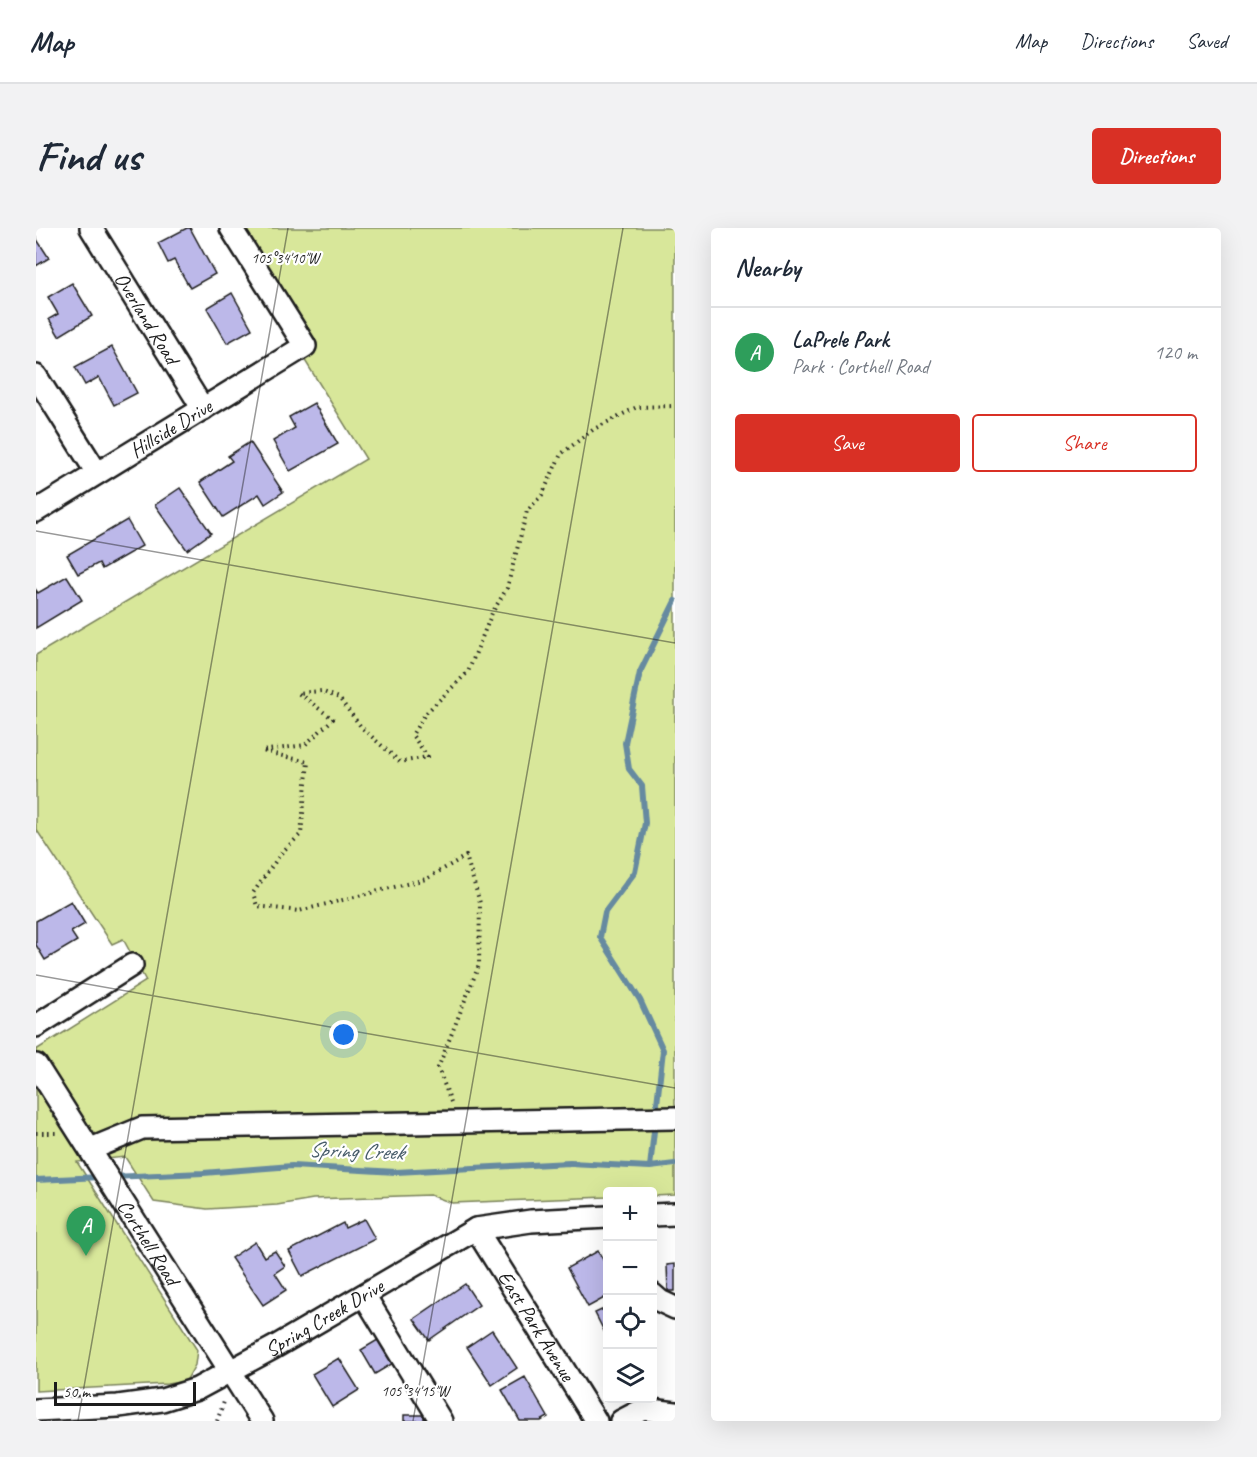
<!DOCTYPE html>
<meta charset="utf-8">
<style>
:root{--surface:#fff;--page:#f2f2f3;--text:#1f2937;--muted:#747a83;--line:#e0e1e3;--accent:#d93025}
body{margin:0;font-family:Caveat,sans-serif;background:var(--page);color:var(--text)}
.controls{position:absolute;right:18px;bottom:18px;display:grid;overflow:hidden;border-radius:6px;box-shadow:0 6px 24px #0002}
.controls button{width:54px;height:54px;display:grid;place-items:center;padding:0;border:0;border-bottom:2px solid var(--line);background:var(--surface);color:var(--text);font:30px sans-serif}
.scale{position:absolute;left:18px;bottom:15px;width:142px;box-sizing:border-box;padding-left:6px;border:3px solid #1c1c1c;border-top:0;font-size:16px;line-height:21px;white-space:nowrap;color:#1c1c1c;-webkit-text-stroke:4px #fff;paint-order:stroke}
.you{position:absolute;left:308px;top:807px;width:21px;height:21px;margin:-15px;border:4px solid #fff;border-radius:50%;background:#1a73e8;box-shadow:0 0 0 9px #1a73e833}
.badge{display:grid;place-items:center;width:39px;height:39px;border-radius:50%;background:var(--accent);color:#fff;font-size:20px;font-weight:700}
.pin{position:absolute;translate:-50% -50px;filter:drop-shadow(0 2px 3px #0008)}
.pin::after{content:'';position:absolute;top:32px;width:21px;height:18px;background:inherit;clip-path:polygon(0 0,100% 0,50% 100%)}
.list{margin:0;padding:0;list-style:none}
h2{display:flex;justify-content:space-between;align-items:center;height:78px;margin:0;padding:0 24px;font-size:26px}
h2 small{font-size:20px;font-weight:400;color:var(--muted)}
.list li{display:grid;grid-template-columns:39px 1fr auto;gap:18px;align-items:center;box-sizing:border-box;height:90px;padding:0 24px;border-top:2px solid var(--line)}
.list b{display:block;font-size:22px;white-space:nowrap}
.list p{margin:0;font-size:20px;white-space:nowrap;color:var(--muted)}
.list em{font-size:20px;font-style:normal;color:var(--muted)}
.actions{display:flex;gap:12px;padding:18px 24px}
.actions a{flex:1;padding:14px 0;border:2px solid var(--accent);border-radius:6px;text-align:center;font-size:21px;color:var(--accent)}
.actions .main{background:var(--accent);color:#fff}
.icon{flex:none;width:33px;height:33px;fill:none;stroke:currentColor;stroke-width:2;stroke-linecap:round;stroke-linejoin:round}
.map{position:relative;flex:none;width:639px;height:1193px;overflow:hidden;border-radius:6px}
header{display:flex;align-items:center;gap:36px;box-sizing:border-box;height:84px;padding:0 30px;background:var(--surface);border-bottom:2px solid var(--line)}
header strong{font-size:28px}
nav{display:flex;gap:33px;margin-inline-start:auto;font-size:21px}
.intro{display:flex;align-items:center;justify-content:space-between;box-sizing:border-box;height:144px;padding:0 36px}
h1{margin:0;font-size:42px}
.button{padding:15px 27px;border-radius:6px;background:var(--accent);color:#fff;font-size:21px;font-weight:700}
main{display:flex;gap:36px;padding:0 36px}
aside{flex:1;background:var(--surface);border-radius:6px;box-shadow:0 6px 24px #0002}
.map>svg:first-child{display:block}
.green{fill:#d8e79a;stroke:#7a825b;stroke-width:1.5}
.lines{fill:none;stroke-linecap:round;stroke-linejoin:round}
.stream{stroke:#668aa0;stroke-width:6}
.building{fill:#bcb8e9;stroke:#1c1c1c;stroke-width:1.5}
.minor-casing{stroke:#1c1c1c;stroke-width:26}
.path{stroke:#1c1c1c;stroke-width:4;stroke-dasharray:1.5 4.5;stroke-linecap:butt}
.minor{stroke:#fff;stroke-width:21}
.ticks{fill:none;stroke:#1c1c1c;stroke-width:1.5;stroke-opacity:0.45}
.labels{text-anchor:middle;stroke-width:4.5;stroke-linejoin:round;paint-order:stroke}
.street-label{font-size:21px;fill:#1c1c1c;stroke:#fff}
.water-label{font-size:22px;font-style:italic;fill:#475c69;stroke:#fff}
.ticks-label{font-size:15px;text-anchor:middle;fill:#1c1c1c;stroke:#fff;stroke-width:4.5;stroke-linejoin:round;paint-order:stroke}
</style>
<header>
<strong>Map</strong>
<nav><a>Map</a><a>Directions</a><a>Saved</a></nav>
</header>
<div class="intro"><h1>Find us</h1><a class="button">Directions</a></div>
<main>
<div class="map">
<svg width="639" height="1193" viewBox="0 0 639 1193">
<rect width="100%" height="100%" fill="#fff"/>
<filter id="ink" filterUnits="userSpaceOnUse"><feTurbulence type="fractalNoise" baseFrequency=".0167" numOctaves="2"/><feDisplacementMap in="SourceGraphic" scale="12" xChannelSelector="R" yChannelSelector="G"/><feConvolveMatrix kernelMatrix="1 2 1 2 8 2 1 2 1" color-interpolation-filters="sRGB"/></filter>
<g filter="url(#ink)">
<!-- green -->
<path class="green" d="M 187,0 L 639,0 L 639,967 L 617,968 L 616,964 L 572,964 L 571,969 L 416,975 L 394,967 L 277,971 L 241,977 L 171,981 L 118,974 L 89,929 L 41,934 L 161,1122 L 159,1137 L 150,1153 L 131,1156 L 0,1163 L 0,822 L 110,753 L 87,711 L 76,716 L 0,601 L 0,427 L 330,231 Z"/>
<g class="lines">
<!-- stream -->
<path class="stream" d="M 614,939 L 627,822 L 604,772 L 564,709 L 569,684 L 599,644 L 609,595 L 606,558 L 593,541 L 589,515 L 604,444 L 639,373
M 76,949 L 167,945 L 256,938 L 360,944 L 534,935 L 614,939 L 639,936
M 0,952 L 65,949"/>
</g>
<!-- building -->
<path class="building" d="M 151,0 L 154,0 L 179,46 L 154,60 L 138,32 L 132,35 L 122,15 Z
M 0,10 L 13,30 L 0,38 Z
M 36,55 L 56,88 L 23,108 L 13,91 L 22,86 L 12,69 Z
M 196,65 L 216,101 L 191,115 L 171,80 Z
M 76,119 L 101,165 L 78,177 L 63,149 L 49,157 L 39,139 Z
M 278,175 L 302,216 L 254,243 L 237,213 L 259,200 L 253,189 Z
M 214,214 L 247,264 L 229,276 L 223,266 L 187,289 L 164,254 L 196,233 L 192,228 Z
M 144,260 L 175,305 L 151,322 L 119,277 Z
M 91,292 L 106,318 L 66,341 L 63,335 L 42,346 L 31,327 Z
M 31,348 L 46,372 L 0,400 L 0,362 L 2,365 Z
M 35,673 L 49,696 L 35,704 L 41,713 L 9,732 L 0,717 L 0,693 Z
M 328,991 L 339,1011 L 266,1048 L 253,1023 L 307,995 L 309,1000 Z
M 219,1014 L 228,1029 L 239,1023 L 249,1038 L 239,1045 L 250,1062 L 227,1077 L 195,1030 Z
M 562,1023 L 572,1040 L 572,1068 L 552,1079 L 531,1040 Z
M 639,1036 L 639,1063 L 632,1063 L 631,1037 Z
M 429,1056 L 443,1077 L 393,1112 L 378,1091 Z
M 572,1079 L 572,1111 L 559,1085 Z
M 456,1102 L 481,1140 L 456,1157 L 431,1119 Z
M 345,1110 L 359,1134 L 339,1146 L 325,1122 Z
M 303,1130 L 323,1162 L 296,1179 L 276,1146 Z
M 489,1149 L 512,1189 L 505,1193 L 484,1193 L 466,1162 Z
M 368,1187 L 388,1187 L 388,1193 L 368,1193 Z"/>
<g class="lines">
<!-- minor casing -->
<g class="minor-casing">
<g id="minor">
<path id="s1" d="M 55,0 L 167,181"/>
<path d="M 0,148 L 61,245"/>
<path id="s2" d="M 0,283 L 269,118 L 195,0"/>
<path d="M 0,798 L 96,737"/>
<path id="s3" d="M 0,837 L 226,1193"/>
<path d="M 55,921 L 106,900 L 639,890"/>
<path d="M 616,987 L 639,986"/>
<path id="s4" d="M 440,1001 L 560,1193"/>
<path d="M 616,1066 L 624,1073 L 639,1080"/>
<path d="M 328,1067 L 405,1193"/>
<path id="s5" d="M 0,1182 L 82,1178 L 126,1172 L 161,1161 L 237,1120 L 440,1001 L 495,993 L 572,989"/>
<path d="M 585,1193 L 608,1181 L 639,1185"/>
</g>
</g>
<!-- path -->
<path class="path" d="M 415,874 L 402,840 L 443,737 L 444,675 L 430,628 L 390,651 L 263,683 L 221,678 L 217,665 L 246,624 L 265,606 L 272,534 L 226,523 L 269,517 L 297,491 L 262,465 L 285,463 L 303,470 L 326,500 L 364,534 L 392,529 L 376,507 L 389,486 L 432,444 L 456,385 L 471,360 L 491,283 L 506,267 L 525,226 L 558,201 L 601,179 L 639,178
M 0,905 L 21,905
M 181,1193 L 189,1171"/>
<!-- minor -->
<use href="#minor" class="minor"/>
</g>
</g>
<!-- ticks -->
<path class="ticks" d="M 0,303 L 639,415M 0,747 L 639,860M 0,1192 L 7,1193M 42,1193 L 252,0M 377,1193 L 587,0"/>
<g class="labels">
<!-- street labels -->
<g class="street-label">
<text dy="7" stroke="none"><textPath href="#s1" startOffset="106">Overland Road</textPath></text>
<text dy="7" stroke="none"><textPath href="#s2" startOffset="158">Hillside Drive</textPath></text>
<text dy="7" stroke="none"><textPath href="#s3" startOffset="210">Corthell Road</textPath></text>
<text dy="7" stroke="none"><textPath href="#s5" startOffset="309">Spring Creek Drive</textPath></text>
<text dy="7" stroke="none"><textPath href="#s4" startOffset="114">East Park Avenue</textPath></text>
</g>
<!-- water labels -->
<g class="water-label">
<text transform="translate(320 922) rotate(2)" y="8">Spring Creek</text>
</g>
</g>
<g class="ticks-label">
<text x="249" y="35">105°34'10"W</text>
<text x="379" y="1168">105°34'15"W</text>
</g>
</svg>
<div class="controls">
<button>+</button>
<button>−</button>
<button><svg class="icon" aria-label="locate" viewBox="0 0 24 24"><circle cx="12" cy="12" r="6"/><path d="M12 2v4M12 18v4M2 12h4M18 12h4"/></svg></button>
<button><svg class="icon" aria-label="layers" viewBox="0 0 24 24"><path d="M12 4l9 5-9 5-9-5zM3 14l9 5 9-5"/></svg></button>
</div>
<div class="scale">50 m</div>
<div class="you"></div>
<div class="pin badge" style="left:50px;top:1028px;background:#2e9e5b">A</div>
</div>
<aside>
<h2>Nearby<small></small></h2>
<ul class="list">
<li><span class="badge" style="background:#2e9e5b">A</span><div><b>LaPrele Park</b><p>Park · Corthell Road</p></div><em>120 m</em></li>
</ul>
<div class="actions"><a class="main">Save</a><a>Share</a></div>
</aside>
</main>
